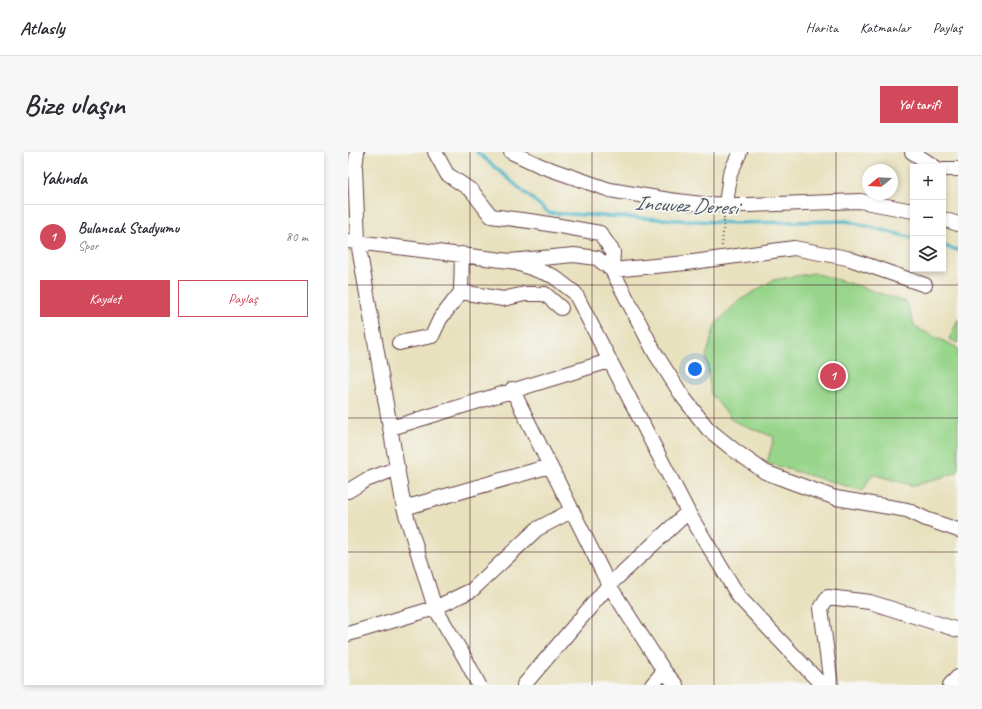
<!DOCTYPE html>
<html lang="tr">
<meta charset="utf-8">
<style>
:root{--surface:#fff;--page:#f7f7f7;--text:#2b2b33;--muted:#7c7c81;--line:#e1e1e2;--accent:#d1495b}
body{margin:0;font-family:Caveat,sans-serif;background:var(--page);color:var(--text)}
.controls{position:absolute;right:12px;top:12px;display:grid;overflow:hidden;border-radius:0px;box-shadow:0 2px 6px #0003}
.controls button{width:36px;height:36px;display:grid;place-items:center;padding:0;border:0;border-bottom:1px solid var(--line);background:var(--surface);color:var(--text);font:20px sans-serif}
.compass{position:absolute;left:514px;top:12px;width:36px;height:36px;border-radius:50%;background:var(--surface);box-shadow:0 2px 6px #0003;rotate:252deg}
.you{position:absolute;left:347px;top:217px;width:14px;height:14px;margin:-10px;border:3px solid #fff;border-radius:50%;background:#1a73e8;box-shadow:0 0 0 6px #1a73e833}
.badge{display:grid;place-items:center;width:26px;height:26px;border-radius:50%;background:var(--accent);color:#fff;font-size:13px;font-weight:700}
.pin{position:absolute;translate:-50% -50%;border:2px solid #fff;box-shadow:0 1px 4px #0006}
.list{margin:0;padding:0;list-style:none}
h2{display:flex;justify-content:space-between;align-items:center;height:52px;margin:0;padding:0 16px;font-size:17px}
h2 small{font-size:13px;font-weight:400;color:var(--muted)}
.list li{display:grid;grid-template-columns:26px 1fr auto;gap:12px;align-items:center;box-sizing:border-box;height:64px;padding:0 16px;border-top:1px solid var(--line)}
.list b{display:block;font-size:15px;white-space:nowrap}
.list p{margin:0;font-size:13px;white-space:nowrap;color:var(--muted)}
.list em{font-size:13px;font-style:normal;color:var(--muted)}
.actions{display:flex;gap:8px;padding:12px 16px}
.actions a{flex:1;padding:9px 0;border:1px solid var(--accent);border-radius:0px;text-align:center;font-size:14px;color:var(--accent)}
.actions .main{background:var(--accent);color:#fff}
.icon{flex:none;width:22px;height:22px;fill:none;stroke:currentColor;stroke-width:2;stroke-linecap:round;stroke-linejoin:round}
.map{position:relative;flex:none;width:610px;height:533px;overflow:hidden;border-radius:0px}
header{display:flex;align-items:center;gap:24px;box-sizing:border-box;height:56px;padding:0 20px;background:var(--surface);border-bottom:1px solid var(--line)}
header strong{font-size:19px}
nav{display:flex;gap:22px;margin-inline-start:auto;font-size:14px}
.intro{display:flex;align-items:center;justify-content:space-between;box-sizing:border-box;height:96px;padding:0 24px}
h1{margin:0;font-size:28px}
.button{padding:10px 18px;border-radius:0px;background:var(--accent);color:#fff;font-size:14px;font-weight:700}
main{display:flex;gap:24px;padding:0 24px}
aside{flex:1;background:var(--surface);border-radius:0px;box-shadow:0 2px 6px #0003}
.map>svg:first-child{display:block}
.green{fill:#97d58a;stroke:#707a5a}
.lines{fill:none;stroke-linecap:round;stroke-linejoin:round}
.stream{stroke:#4ab5c7;stroke-width:3.5}
.minor-casing{stroke:#623c41;stroke-width:16}
.path{stroke:#623c41;stroke-width:2;stroke-dasharray:1 3;stroke-linecap:butt}
.minor{stroke:#fff;stroke-width:14}
.grid{fill:none;stroke:#4a1f2b;stroke-width:1;stroke-opacity:0.55}
.labels{text-anchor:middle;stroke-width:3.5;stroke-linejoin:round;paint-order:stroke}
.water-label{font-size:21px;font-style:italic;fill:#4a5462;stroke:#f6f6f2}
</style>
<header>
<strong>Atlasly</strong>
<nav><a>Harita</a><a>Katmanlar</a><a>Paylaş</a></nav>
</header>
<div class="intro"><h1>Bize ulaşın</h1><a class="button">Yol tarifi</a></div>
<main>
<aside>
<h2>Yakında<small></small></h2>
<ul class="list">
<li><span class="badge">1</span><div><b>Bulancak Stadyumu</b><p>Spor</p></div><em>80 m</em></li>
</ul>
<div class="actions"><a class="main">Kaydet</a><a>Paylaş</a></div>
</aside>
<div class="map">
<svg width="610" height="533" viewBox="0 0 610 533">
<rect width="100%" height="100%" fill="#f6f6f2"/>
<filter id="ink" filterUnits="userSpaceOnUse"><feTurbulence type="fractalNoise" baseFrequency=".025" numOctaves="2"/><feDisplacementMap in="SourceGraphic" scale="8" xChannelSelector="R" yChannelSelector="G"/><feConvolveMatrix kernelMatrix="1 2 1 2 8 2 1 2 1" color-interpolation-filters="sRGB"/></filter>
<filter id="wash" filterUnits="userSpaceOnUse"><feTurbulence type="fractalNoise" baseFrequency=".012" numOctaves="4" result="noise"/><feDisplacementMap in="SourceGraphic" scale="16" xChannelSelector="R" yChannelSelector="G"/><feGaussianBlur stdDeviation="0.9" result="paint"/><feColorMatrix in="noise" values="0 0 0 0 0 0 0 0 0 0 0 0 0 0 0 0 0 1.4 0 .05"/><feComposite in="paint" operator="in"/></filter>
<g filter="url(#wash)">
<rect width="100%" height="100%" fill="#e8e1be"/>
<!-- green -->
<path class="green" d="M 466,121 L 511,134 L 558,150 L 567,175 L 610,196 L 610,320 L 566,334 L 524,322 L 515,339 L 419,311 L 426,285 L 385,269 L 363,242 L 358,205 L 367,173 L 389,150 L 425,128 Z
M 610,167 L 610,191 L 601,187 Z"/>
<g class="lines">
<!-- stream -->
<path class="stream" d="M 129,0 L 201,61 L 386,71 L 499,69 L 565,86
M 595,94 L 610,98"/>
</g>
</g>
<g filter="url(#ink)">
<g class="lines">
<!-- minor casing -->
<g class="minor-casing">
<path id="minor" d="M 9,0 L 7,15 L 10,90 L 56,356 L 87,456 L 118,508 L 131,533
M 87,0 L 99,22 L 124,39 L 143,64 L 189,70 L 252,81 L 265,100 L 264,118 L 338,111 L 446,96 L 499,106 L 577,133
M 163,0 L 193,14 L 262,38 L 321,48 L 354,52 L 402,53 L 512,49 L 565,59
M 564,0 L 587,15
M 595,17 L 610,17
M 378,53 L 382,22 L 392,0
M 595,67 L 610,72
M 0,89 L 162,109 L 226,103 L 249,106 L 264,118 L 307,201 L 335,245 L 360,277 L 386,298 L 417,320 L 446,331 L 488,346 L 559,358 L 578,367 L 610,378
M 166,110 L 205,124 L 227,141 L 340,360 L 391,445 L 474,533
M 113,140 L 155,147 L 177,142 L 197,142 L 213,156
M 51,191 L 84,184 L 92,167 L 113,140 L 114,102
M 164,237 L 261,433 L 316,519 L 328,533
M 43,276 L 261,209
M 0,339 L 18,328 L 50,316
M 56,356 L 202,314
M 0,482 L 87,456 L 124,438 L 189,377 L 223,359
M 176,533 L 261,433 L 340,360
M 304,533 L 316,519
M 483,533 L 473,456 L 480,445 L 522,450 L 610,478
M 602,533 L 610,525"/>
</g>
<!-- path -->
<path class="path" d="M 374,94 L 376,65"/>
<!-- minor -->
<use href="#minor" class="minor"/>
</g>
</g>
<!-- grid -->
<path class="grid" d="M 122,0 L 122,533M 244,0 L 244,533M 366,0 L 366,533M 488,0 L 488,533M 0,133 L 610,133M 0,266 L 610,266M 0,400 L 610,400"/>
<g class="labels">
<!-- water labels -->
<g class="water-label">
<text transform="translate(338 53) rotate(3)" y="7">Incuvez Deresi</text>
</g>
</g>
</svg>
<div class="controls">
<button>+</button>
<button>−</button>
<button><svg class="icon" aria-label="layers" viewBox="0 0 24 24"><path d="M12 4l9 5-9 5-9-5zM3 14l9 5 9-5"/></svg></button>
</div>
<svg class="compass" viewBox="-18 -18 36 36"><path d="M0-13l5 13h-10z" fill="#e53935"/><path d="M0 13l5-13h-10z" fill="#7c7c81"/></svg>
<div class="you"></div>
<div class="pin badge" style="left:485px;top:224px">1</div>
</div>
</main>
